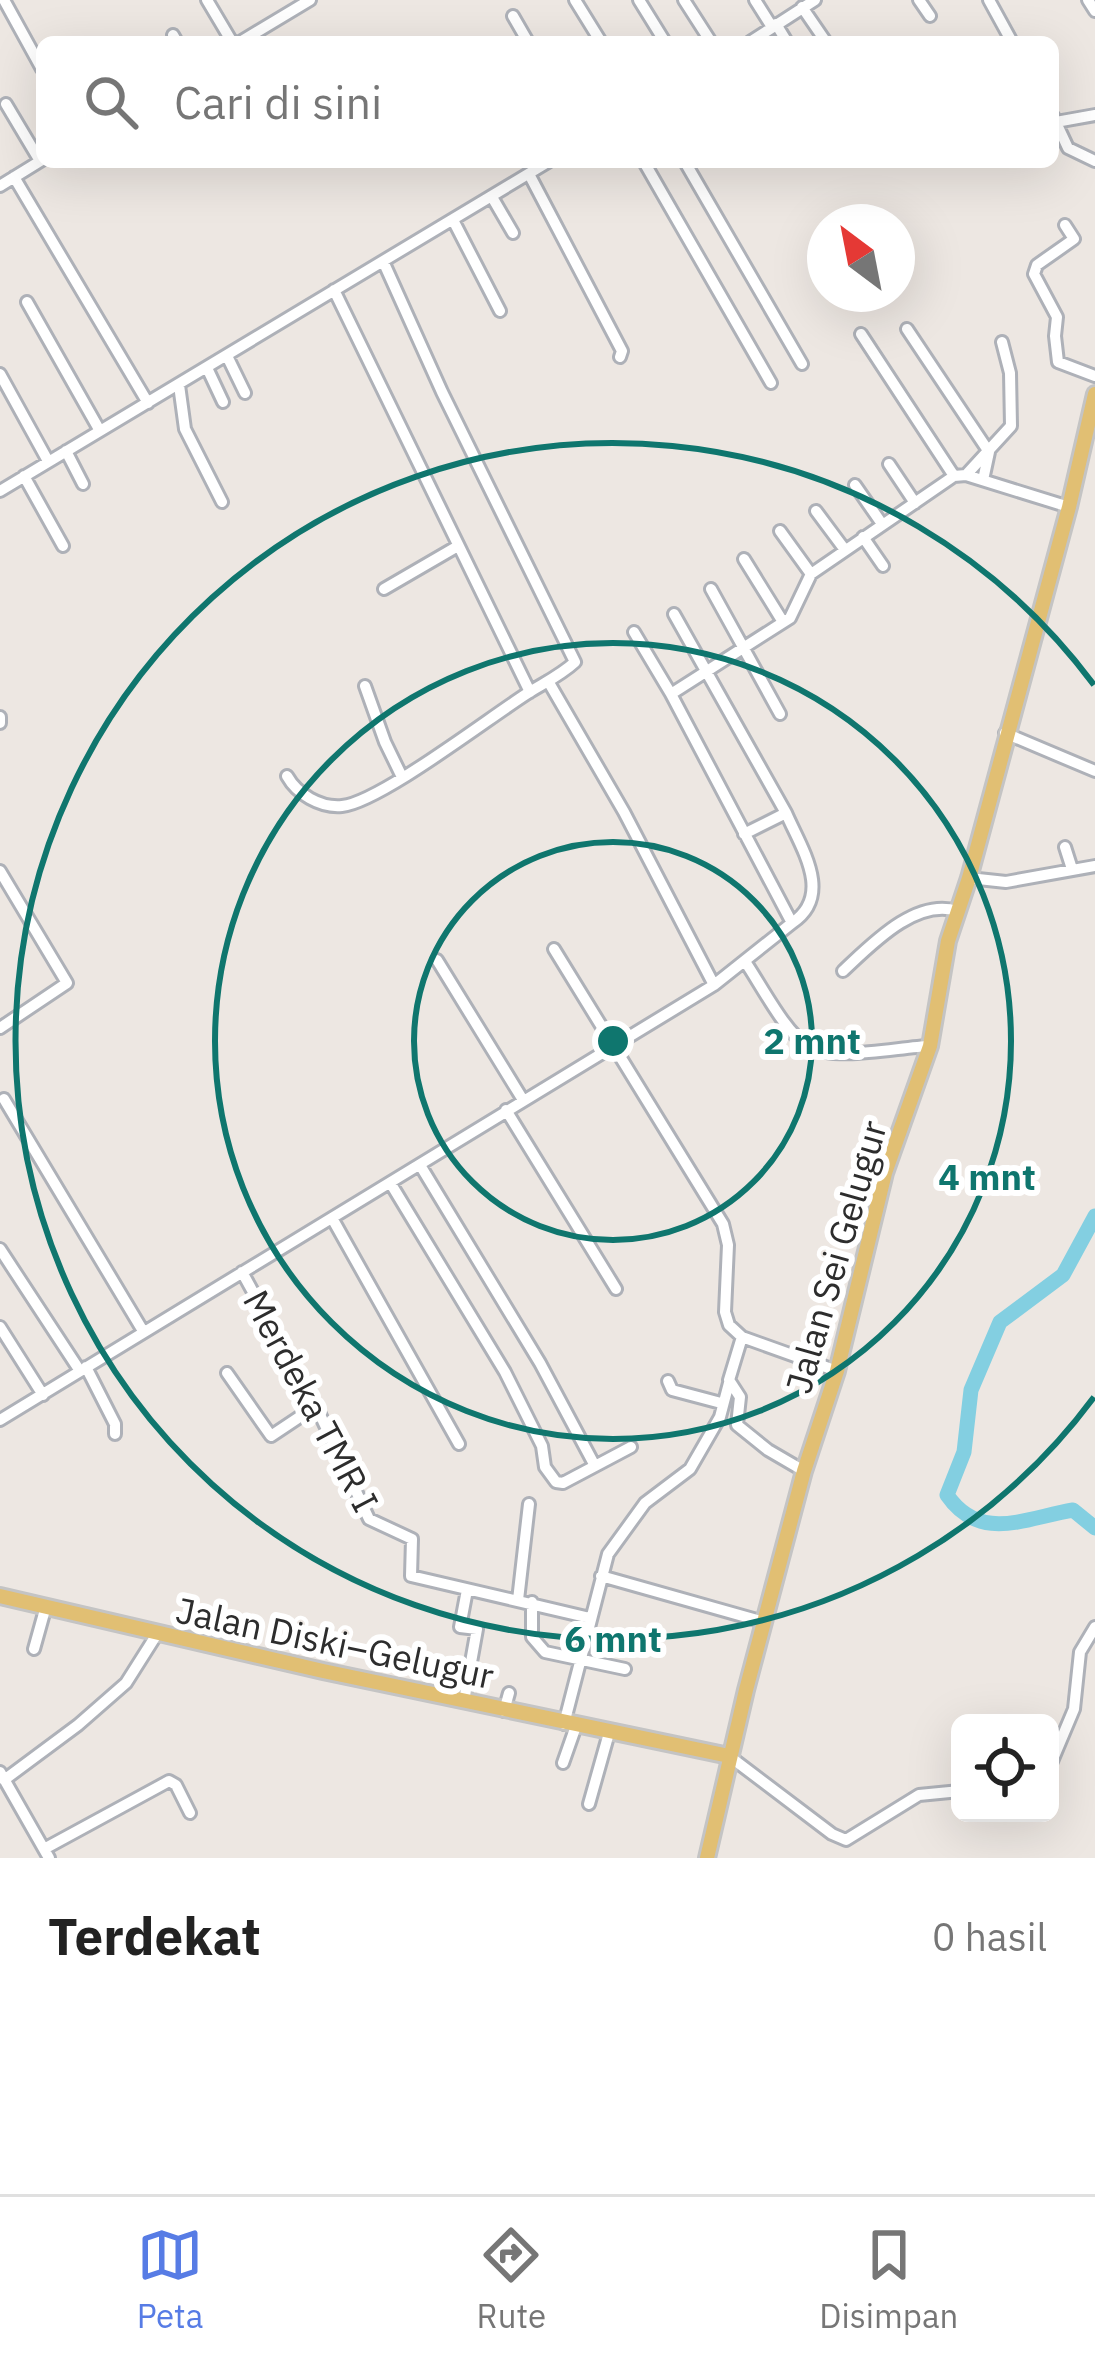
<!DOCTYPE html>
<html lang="id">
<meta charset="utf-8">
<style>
:root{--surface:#fff;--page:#f6f6f6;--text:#222;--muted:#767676;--line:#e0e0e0;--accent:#577ce5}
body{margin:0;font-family:"IBM Plex Sans",sans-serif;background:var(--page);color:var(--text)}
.controls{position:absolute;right:36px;bottom:36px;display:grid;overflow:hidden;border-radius:18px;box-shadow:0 12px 48px #0002}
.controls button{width:108px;height:108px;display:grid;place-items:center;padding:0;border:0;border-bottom:3px solid var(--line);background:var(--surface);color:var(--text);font:60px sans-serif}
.compass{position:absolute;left:807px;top:204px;width:108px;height:108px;border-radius:50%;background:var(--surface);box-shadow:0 12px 48px #0002;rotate:328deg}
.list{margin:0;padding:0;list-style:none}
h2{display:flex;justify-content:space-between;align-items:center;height:156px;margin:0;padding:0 48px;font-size:51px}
h2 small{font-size:39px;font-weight:400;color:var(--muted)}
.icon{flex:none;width:66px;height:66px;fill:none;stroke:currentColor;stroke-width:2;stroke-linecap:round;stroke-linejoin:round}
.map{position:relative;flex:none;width:1095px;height:1858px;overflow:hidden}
.search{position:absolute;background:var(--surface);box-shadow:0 12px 48px #0002;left:36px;right:36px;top:36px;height:132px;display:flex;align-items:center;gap:30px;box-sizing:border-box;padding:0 42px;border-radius:18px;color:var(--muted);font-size:45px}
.sheet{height:336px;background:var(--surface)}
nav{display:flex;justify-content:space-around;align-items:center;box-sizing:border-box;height:168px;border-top:3px solid var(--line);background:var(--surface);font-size:33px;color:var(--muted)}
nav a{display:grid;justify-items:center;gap:6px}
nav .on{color:var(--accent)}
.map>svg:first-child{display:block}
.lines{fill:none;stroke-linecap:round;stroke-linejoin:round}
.river{stroke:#83cfe1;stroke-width:15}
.minor-casing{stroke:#aeb1b8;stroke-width:16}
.major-casing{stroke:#c4c4c4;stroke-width:20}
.minor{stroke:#fff;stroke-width:10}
.major{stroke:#e1bf73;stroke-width:14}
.ring{fill:none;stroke:#0f766e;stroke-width:6}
.labels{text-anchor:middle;stroke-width:12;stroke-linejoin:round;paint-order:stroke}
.street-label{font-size:36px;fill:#2d2d2d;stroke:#fff}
.centre{fill:#0f766e;stroke:#fff;stroke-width:6}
.ring-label{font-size:36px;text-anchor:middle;font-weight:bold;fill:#0f766e;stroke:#fff;stroke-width:12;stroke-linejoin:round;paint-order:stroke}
</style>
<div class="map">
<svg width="1095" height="1858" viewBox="0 0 1095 1858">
<rect width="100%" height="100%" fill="#ede7e2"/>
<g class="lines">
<!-- river -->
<path class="river" d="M 1095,1216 L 1063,1275 L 1000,1322 L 971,1390 L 964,1452 L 947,1495 C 980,1543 1025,1518 1073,1510 L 1095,1528"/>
<!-- minor casing -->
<g class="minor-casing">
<path id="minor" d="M 4,0 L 42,69
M 207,0 L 232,42
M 575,0 L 601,42
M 639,0 L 665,42
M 684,0 L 711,42
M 755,0 L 772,27
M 919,0 L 930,16
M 989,0 L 1012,42
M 1088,0 L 1095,11
M 802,7 L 826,42
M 513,16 L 528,42
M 776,24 L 787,42
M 173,35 L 177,42
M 240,42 L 310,0
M 750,42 L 815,0
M 6,104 L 40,161
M 1053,116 L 1068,148 L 1095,161
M 1056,122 L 1095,115
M 644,162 L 771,383
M 685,162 L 802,364
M 529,174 L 622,351 L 620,357
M 14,177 L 148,403
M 0,186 L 42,160
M 492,197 L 513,233
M 453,220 L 500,311
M 1065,225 L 1074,239 L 1037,265 L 1034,274 L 1057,317 L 1055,336 L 1058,362 L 1095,376
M 334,290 L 530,692
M 27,302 L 100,431
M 907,329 L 989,452 L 983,480
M 861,334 L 954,476
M 227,356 L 245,393
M 208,370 L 223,402
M 0,374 L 48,461
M 179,385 L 185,429 L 222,502
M 66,451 L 83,484
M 889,464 L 915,503
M 966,475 L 1011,426 L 1010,373 L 1002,342
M 24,476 L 63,546
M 855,485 L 882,524
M 0,491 L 548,162
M 816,511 L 845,550
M 780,531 L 811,574
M 863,537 L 883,566
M 744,559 L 783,622
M 384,589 L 458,546
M 711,589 L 780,714
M 674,614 L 786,813 L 744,834
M 548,681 L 624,812 L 714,985
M 365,686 L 385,742 L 402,777
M 671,694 L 790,618 L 811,574 L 954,476 L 966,475 L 1069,507
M 0,717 L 0,723
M 1005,733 L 1095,771
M 287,776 C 297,794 320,808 342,806 C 380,802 490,717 528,693 C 544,683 561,675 575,662 L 442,392 L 383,261
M 786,813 C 801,848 834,895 792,923
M 1065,847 L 1072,869
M 0,871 L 67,983 L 0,1028
M 969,878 L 1006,882 L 1095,866
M 554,949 L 723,1224 L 728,1245 L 725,1312 L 729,1325 L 742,1337 L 837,1371
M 437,960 L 523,1100
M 746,963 C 761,985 786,1034 808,1046 C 835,1062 898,1047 930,1046
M 843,971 C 871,945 915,898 957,911
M 4,1099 L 143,1331
M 506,1110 L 616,1289
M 420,1165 L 540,1363 L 595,1466
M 391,1184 L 505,1372 L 542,1446 L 545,1467 L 556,1482 L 563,1483 L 631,1447
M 332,1218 L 459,1444
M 0,1249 L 80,1371
M 242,1272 L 316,1406 L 369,1519 L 412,1539 L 411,1576 L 590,1618
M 0,1327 L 43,1395
M 742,1337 L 729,1380 L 740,1397 L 737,1425 L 768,1450 L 804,1471
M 86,1367 L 115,1424 L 115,1434
M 227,1373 L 271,1436 L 316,1406
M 668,1381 L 672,1390 L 721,1403
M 0,1420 L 714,985 L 792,923 L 671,694 L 634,632
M 601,1576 L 764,1622
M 518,1600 L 529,1504
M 532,1602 L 532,1637 L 545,1652 L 625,1669
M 34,1649 L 46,1606
M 464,1701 L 477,1629 L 460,1627 L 467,1590
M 504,1711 L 509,1693
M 564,1724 L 608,1554 L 645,1503 L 690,1469 L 720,1417 L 729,1383
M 729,1756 L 832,1834 L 846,1840 L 919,1795 L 960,1791
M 563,1763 L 576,1726
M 1050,1766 L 1074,1709 L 1080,1652 L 1095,1627
M 0,1772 L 49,1858
M 4,1780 L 78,1725 L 126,1683 L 157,1634
M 589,1804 L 609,1733
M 44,1849 L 169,1781 L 176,1785 L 190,1813"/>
</g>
<!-- major casing -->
<g class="major-casing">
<path id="major" d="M 0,1596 L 323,1671 L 729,1756
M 707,1858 L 746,1690 L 804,1471 L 837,1371 L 885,1173 L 930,1046 L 948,941 L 969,878 L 1069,507 L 1095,394"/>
</g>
<!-- minor -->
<use href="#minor" class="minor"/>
<!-- major -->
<use href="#major" class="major"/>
</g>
<!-- distance rings -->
<g class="ring">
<circle cx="613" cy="1041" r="199"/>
<circle cx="613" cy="1041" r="398"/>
<path d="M1094 1397A598 598 0 1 1 1094 685"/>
</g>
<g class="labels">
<!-- street labels -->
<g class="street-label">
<text transform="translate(836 1257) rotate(-74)" y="13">Jalan Sei Gelugur</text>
<text transform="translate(311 1401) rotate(62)" y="13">Merdeka TMR I</text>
<text transform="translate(335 1643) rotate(12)" y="13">Jalan Diski–Gelugur</text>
</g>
</g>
<circle cx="613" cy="1041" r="18" class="centre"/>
<g class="ring-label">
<text x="812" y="1054">2 mnt</text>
<text x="987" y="1190">4 mnt</text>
<text x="613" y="1652">6 mnt</text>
</g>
</svg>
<div class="controls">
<button><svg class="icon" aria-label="locate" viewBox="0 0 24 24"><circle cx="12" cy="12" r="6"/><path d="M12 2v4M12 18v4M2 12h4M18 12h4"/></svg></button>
</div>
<svg class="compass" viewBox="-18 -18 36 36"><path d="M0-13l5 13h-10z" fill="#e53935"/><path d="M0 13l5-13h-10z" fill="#767676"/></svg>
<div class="search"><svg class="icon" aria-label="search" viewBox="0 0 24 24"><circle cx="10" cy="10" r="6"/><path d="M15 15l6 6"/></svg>Cari di sini</div>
</div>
<section class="sheet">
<h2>Terdekat<small>0 hasil</small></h2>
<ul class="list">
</ul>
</section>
<nav>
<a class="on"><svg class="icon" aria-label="map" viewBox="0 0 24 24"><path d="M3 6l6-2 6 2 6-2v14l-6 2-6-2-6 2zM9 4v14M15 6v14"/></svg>Peta</a>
<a><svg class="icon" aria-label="directions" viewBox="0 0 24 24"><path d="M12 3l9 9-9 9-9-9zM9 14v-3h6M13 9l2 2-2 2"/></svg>Rute</a>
<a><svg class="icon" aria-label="saved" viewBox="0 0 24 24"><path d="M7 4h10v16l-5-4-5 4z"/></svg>Disimpan</a>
</nav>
